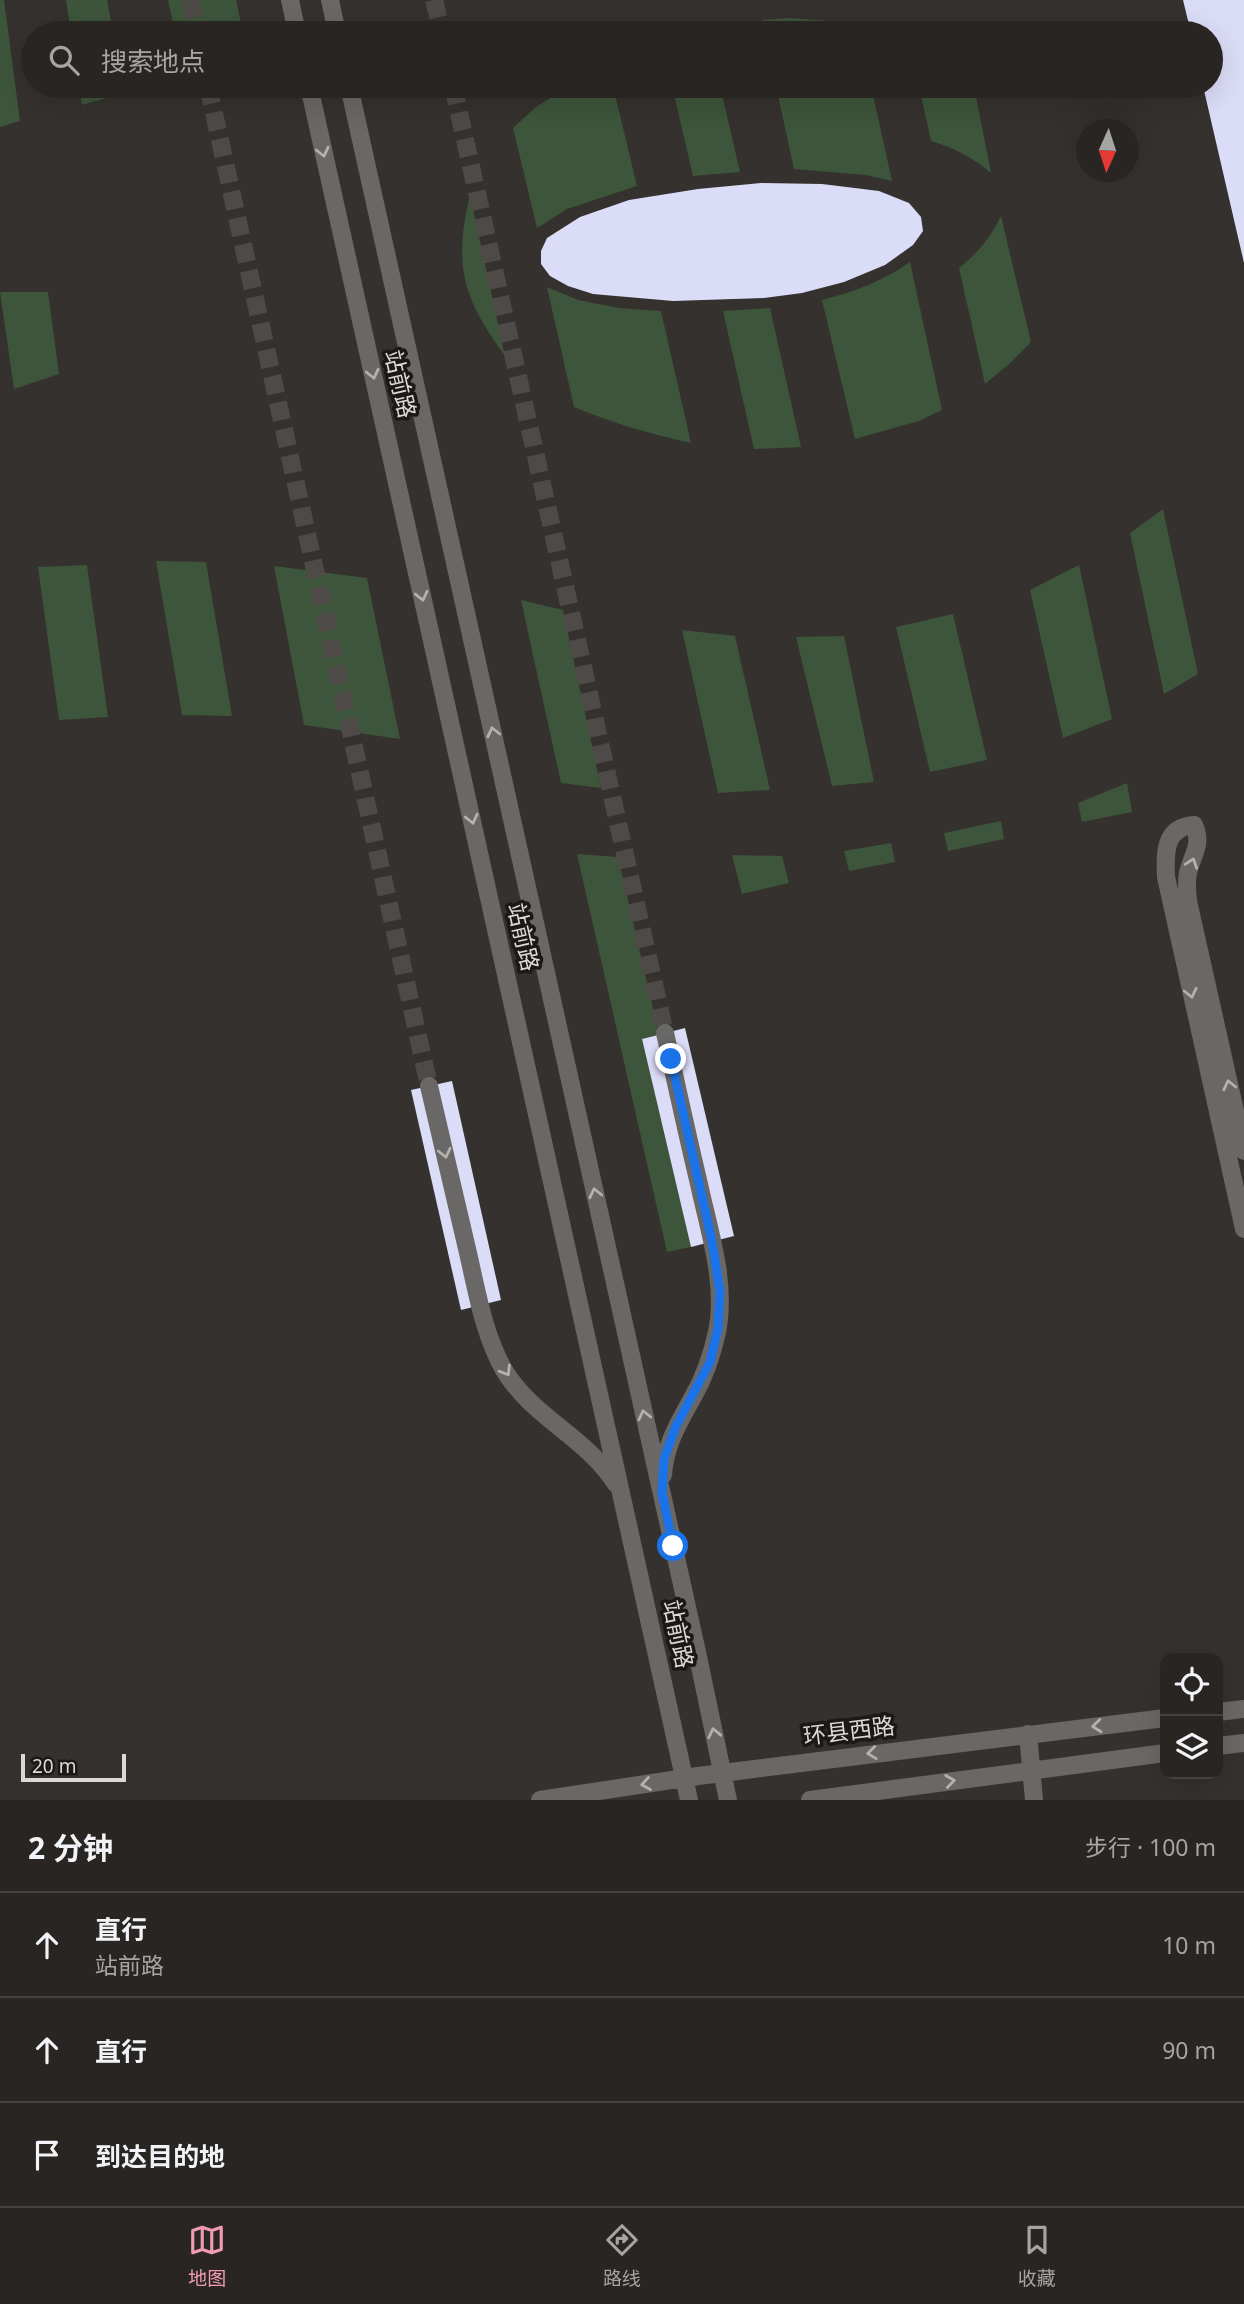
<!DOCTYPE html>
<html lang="zh">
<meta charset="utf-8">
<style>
:root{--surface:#282522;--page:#34312f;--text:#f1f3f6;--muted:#a5a5a5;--line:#444240;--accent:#f19ab3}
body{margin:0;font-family:"Noto Sans","Noto Sans SC",sans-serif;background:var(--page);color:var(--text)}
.controls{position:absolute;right:21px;bottom:21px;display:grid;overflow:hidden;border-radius:14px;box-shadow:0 7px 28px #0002}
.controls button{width:63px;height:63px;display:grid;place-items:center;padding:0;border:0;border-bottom:2px solid var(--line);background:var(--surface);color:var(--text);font:35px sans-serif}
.compass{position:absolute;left:1076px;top:119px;width:63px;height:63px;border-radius:50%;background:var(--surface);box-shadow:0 7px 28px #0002;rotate:183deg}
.scale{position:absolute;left:21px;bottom:18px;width:105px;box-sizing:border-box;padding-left:7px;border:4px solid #dcd9d7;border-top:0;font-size:19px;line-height:24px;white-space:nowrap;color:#dcd9d7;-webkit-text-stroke:5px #1b1918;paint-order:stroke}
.stop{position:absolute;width:21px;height:21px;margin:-16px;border:5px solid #1a73e8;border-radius:50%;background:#fff}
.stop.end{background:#1a73e8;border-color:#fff;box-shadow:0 2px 7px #0008}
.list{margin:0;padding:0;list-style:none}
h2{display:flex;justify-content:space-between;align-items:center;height:91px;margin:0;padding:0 28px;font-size:30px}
h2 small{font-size:23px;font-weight:400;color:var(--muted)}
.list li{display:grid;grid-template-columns:46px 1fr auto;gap:21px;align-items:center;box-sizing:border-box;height:105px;padding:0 28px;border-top:2px solid var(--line)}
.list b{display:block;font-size:26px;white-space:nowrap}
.list p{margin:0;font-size:23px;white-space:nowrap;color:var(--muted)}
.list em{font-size:23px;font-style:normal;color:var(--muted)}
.icon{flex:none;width:38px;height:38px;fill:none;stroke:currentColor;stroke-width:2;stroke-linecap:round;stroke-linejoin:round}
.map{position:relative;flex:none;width:1244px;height:1800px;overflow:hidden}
.search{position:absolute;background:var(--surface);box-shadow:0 7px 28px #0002;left:21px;right:21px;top:21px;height:77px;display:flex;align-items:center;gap:18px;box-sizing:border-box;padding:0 24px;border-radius:38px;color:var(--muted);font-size:26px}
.sheet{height:406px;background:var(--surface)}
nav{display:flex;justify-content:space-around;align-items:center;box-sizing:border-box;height:98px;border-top:2px solid var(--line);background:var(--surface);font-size:19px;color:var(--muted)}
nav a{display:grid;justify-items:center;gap:4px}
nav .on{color:var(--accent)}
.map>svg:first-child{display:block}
.green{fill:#3d553a}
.building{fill:#dbdcf7}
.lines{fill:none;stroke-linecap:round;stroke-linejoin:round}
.minor-tunnel{stroke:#4e4a47;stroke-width:18;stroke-dasharray:18 9;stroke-linecap:butt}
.minor{stroke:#696866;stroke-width:18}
.oneway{stroke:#b4b1af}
.route{stroke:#1a73e8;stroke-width:9}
.labels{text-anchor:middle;stroke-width:7;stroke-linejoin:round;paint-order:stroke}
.street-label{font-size:23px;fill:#dcd9d7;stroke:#1b1918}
</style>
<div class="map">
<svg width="1244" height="1800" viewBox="0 0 1244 1800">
<rect width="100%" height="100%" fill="#35312e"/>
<!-- green -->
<path class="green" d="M 0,0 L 4,0 L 20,121 L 0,127 Z
M 66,0 L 107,0 L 113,33 L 71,33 Z
M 168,0 L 236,0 L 243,33 L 175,33 Z
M 789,18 L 857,23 L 860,33 L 765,33 L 762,20 Z
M 79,86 L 122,86 L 124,93 L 82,105 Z
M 569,86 L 613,86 L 637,186 L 567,209 L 537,228 L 513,128 L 536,107 Z
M 672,86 L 720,86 L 740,172 L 693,176 Z
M 776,86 L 871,86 L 892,181 L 866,175 L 794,169 Z
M 919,86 L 974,86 L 991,173 C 972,157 955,148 931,141 Z
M 470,195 L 505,356 C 463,298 453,267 470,195 Z
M 1001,216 L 1031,342 L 1009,364 L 985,384 L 959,268 C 978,253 990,238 1001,216 Z
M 910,262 L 942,410 L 919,421 L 855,439 L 822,300 C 854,292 883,281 910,262 Z
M 547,287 L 578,300 L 619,308 L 661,311 L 691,443 C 650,434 612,423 574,407 Z
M 0,292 L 48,292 L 59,374 L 14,389 Z
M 770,308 L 801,447 L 754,449 L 723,311 Z
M 1163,509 L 1198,674 L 1164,694 L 1130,533 Z
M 156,561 L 206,562 L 232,716 L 182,715 Z
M 87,565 L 108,717 L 59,720 L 38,567 Z
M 1079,565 L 1112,719 L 1063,738 L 1030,590 Z
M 274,566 L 367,578 L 400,739 L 304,725 Z
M 521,600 L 563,610 L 601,788 L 561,783 Z
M 953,614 L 987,760 L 930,772 L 896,627 Z
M 682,630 L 735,636 L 770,790 L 718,793 Z
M 844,636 L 874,782 L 832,786 L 796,637 Z
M 1127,783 L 1132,812 L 1082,822 L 1078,803 Z
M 1001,821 L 1004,839 L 948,851 L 944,833 Z
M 891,843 L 895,862 L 849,871 L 844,851 Z
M 577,854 L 618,857 L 659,1034 L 642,1039 L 691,1247 L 667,1252 Z
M 732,855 L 782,856 L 789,883 L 742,894 Z"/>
<!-- building -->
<path class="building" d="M 1183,0 L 1244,0 L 1244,263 L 1203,86 L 1211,86 L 1211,33 L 1191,33 Z
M 761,183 L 822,184 L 879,191 L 909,203 L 921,217 L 923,231 L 913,245 L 885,265 L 844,282 L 802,293 L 764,298 L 673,301 L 593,294 L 568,286 L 550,276 L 541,264 L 541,251 L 547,238 L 580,217 L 629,200 L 698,189 Z
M 685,1028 L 734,1236 L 691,1247 L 642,1039 Z
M 452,1081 L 501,1300 L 461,1310 L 411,1090 Z"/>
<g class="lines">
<!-- minor-tunnel -->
<path class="minor-tunnel" d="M 190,0 L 197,33
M 434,0 L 442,33
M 208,86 L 429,1086
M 453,86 L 665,1033"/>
<!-- minor -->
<path class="minor" d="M 290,0 L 297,33
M 330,0 L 337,33
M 309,86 L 689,1800
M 349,86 L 697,1652 L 728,1800
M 429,1086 C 442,1142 455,1197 468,1253 C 477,1292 484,1335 504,1370 C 532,1417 587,1438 616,1484
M 1244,1151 L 1188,901 C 1187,891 1186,882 1188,873 C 1192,855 1203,844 1194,825 C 1164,827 1165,853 1166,877 L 1244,1229
M 663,1475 C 665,1445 679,1422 693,1397 C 705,1376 712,1355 717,1332 C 727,1283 709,1231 699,1184 C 687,1134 676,1083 665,1033
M 1218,1712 L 1244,1709
M 1028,1734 L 1034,1800
M 1218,1746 L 1244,1743
M 540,1800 L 698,1776 L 1165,1718
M 810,1800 L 1165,1753"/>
</g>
<!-- one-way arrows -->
<defs><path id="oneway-chevron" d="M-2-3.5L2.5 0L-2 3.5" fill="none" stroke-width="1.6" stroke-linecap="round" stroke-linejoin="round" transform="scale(1.75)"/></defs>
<g class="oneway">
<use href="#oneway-chevron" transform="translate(323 152) rotate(77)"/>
<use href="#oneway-chevron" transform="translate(373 374) rotate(77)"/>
<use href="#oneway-chevron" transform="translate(422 596) rotate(77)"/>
<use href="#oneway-chevron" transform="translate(493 732) rotate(-103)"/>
<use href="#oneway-chevron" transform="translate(472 819) rotate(77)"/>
<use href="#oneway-chevron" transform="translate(1192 863) rotate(-71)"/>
<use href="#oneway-chevron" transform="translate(1191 993) rotate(77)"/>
<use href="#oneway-chevron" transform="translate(1229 1085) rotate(-103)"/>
<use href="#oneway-chevron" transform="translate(445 1153) rotate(77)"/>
<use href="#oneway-chevron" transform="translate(595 1193) rotate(-103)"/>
<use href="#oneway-chevron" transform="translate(506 1371) rotate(59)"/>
<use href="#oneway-chevron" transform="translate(644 1415) rotate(-103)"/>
<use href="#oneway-chevron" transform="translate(1097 1726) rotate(174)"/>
<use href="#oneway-chevron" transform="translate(714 1733) rotate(-102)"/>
<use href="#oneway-chevron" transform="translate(872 1753) rotate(173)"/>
<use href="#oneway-chevron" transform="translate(950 1781) rotate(-8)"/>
<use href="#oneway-chevron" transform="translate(646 1784) rotate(171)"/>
</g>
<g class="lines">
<!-- route -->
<path class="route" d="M 671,1059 L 712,1241 L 720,1292 L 718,1328 L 710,1362 L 676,1426 L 664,1459 L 662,1493 L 673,1546"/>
</g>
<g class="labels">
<!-- street labels -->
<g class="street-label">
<text transform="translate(400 384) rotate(77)" y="8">站前路</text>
<text transform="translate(523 937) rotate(77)" y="8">站前路</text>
<text transform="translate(678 1634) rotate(78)" y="8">站前路</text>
<text transform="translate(849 1731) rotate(-7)" y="8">环县西路</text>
</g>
</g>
</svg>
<div class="controls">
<button><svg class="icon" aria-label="locate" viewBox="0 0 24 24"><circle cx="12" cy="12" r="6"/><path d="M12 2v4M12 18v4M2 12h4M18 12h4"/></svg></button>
<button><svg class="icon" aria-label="layers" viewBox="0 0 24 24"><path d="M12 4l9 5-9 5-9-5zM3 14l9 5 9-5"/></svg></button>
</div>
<svg class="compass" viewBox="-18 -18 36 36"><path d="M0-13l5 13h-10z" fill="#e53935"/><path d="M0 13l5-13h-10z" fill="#a5a5a5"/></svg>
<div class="scale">20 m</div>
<div class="stop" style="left:673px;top:1546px"></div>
<div class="stop end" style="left:671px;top:1059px"></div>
<div class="search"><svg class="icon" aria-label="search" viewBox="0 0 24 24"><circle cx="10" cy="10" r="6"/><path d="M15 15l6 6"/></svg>搜索地点</div>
</div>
<section class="sheet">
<h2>2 分钟<small>步行 · 100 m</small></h2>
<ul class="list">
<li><svg class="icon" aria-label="ahead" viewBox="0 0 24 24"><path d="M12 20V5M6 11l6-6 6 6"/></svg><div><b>直行</b><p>站前路</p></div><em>10 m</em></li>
<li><svg class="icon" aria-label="ahead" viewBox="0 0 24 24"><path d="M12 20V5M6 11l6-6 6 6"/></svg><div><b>直行</b></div><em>90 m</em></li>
<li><svg class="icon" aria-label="arrive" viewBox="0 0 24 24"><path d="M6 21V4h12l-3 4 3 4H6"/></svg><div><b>到达目的地</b></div></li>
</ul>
</section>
<nav>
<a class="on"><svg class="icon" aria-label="map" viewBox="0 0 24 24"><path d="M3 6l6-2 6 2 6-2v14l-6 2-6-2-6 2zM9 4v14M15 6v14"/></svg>地图</a>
<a><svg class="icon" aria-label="directions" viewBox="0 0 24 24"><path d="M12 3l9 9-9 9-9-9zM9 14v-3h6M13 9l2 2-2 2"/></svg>路线</a>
<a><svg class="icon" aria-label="saved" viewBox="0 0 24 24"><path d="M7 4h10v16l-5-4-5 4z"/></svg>收藏</a>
</nav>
